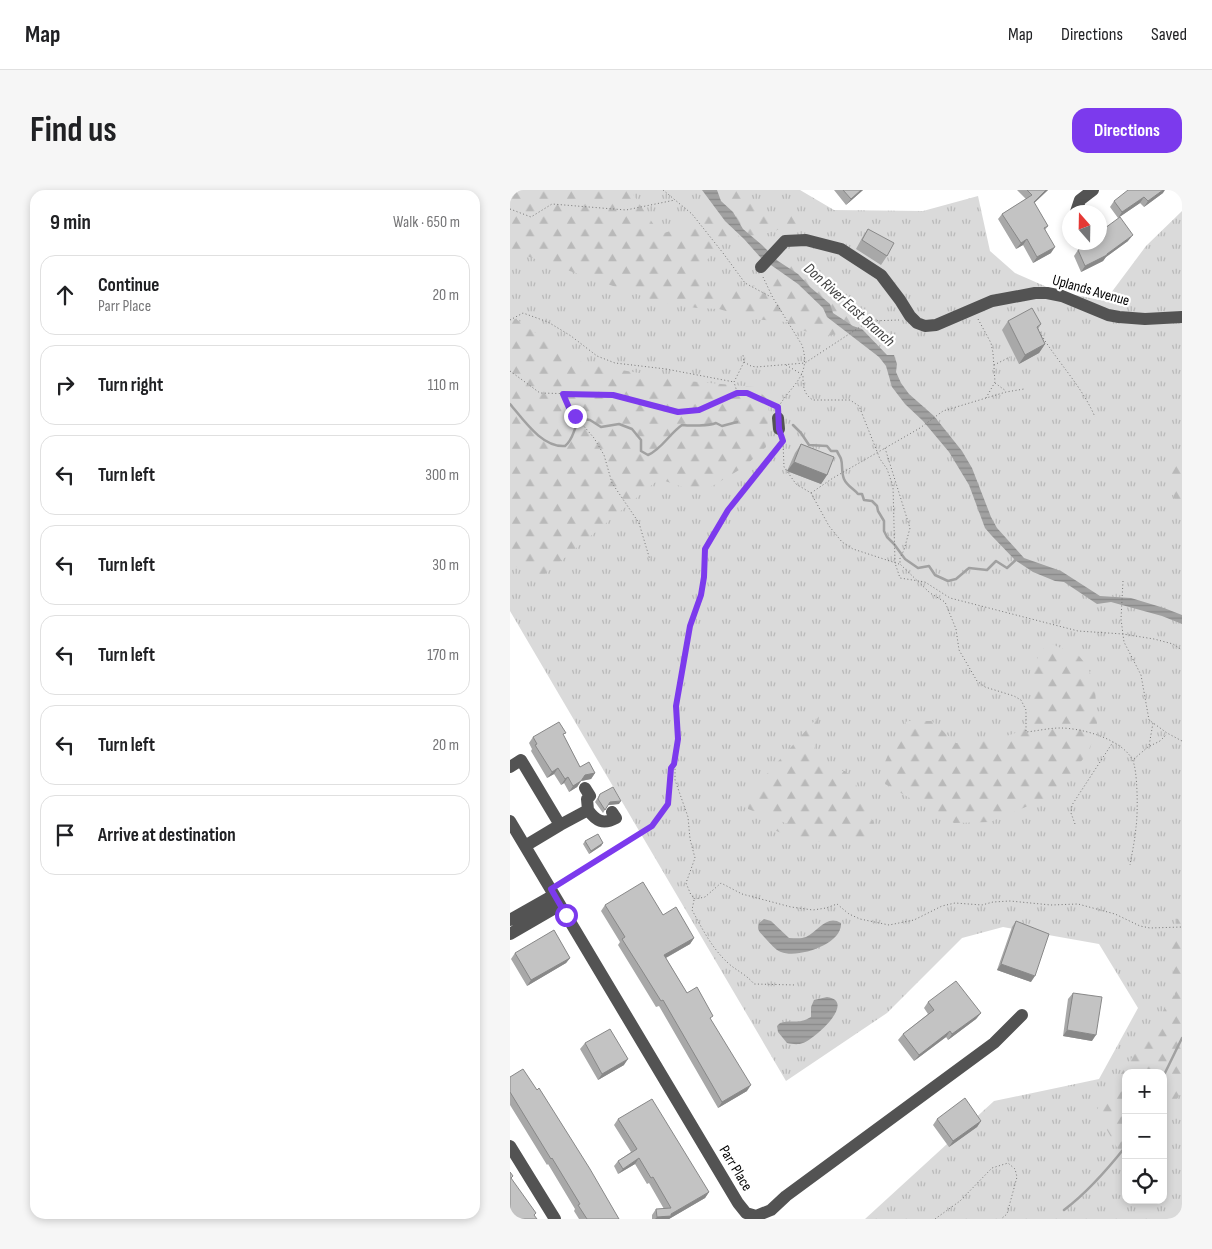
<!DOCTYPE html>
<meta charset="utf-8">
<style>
:root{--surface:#fff;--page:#f6f6f6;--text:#202124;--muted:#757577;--line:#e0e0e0;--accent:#7c3aed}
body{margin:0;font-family:"Sofia Sans Condensed",sans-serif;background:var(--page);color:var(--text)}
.controls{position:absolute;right:15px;bottom:15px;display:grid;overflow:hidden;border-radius:10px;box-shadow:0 2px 8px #0003}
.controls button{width:45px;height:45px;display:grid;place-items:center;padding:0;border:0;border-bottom:1px solid var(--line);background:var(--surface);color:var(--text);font:25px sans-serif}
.compass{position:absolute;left:552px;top:15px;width:45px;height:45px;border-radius:50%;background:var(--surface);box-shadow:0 2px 8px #0003;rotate:340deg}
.stop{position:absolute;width:15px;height:15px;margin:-11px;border:4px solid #7c3aed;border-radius:50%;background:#fff}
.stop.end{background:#7c3aed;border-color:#fff;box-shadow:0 1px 5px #0008}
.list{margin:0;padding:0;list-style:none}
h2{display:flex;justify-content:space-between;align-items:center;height:65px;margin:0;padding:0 20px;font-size:21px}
h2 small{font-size:16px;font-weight:400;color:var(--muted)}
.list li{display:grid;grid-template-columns:32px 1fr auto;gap:15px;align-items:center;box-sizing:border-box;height:80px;margin:0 10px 10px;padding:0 10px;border:1px solid var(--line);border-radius:15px}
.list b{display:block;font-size:19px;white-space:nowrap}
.list p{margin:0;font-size:16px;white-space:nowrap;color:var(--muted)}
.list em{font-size:16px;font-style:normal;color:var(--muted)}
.icon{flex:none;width:28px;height:28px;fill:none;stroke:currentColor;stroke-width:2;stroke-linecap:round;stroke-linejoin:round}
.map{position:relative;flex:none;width:672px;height:1029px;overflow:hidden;border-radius:15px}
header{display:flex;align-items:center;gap:30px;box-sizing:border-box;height:70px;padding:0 25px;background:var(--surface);border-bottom:1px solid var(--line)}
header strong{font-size:24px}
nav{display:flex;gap:28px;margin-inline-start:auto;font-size:18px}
.intro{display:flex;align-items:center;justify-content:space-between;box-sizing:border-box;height:120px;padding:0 30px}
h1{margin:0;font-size:35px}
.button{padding:12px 22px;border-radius:15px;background:var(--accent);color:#fff;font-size:18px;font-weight:700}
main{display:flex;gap:30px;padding:0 30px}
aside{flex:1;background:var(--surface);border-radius:15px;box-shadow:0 2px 8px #0003}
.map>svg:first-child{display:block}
.grass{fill:url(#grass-tufts);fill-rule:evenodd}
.forest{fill:url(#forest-firs)}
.water{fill:url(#water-rules)}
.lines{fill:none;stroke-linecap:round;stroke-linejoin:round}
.stream{stroke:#a1a1a1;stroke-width:2.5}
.path{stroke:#757575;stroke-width:1;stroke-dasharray:1 2.5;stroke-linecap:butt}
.minor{stroke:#535353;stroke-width:12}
.wall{fill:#a8a8a8}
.shaded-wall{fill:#888}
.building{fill:#c3c3c3;stroke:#888}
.route{stroke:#7c3aed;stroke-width:6}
.labels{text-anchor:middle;stroke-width:4.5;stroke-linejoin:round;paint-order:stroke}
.street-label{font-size:15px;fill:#000;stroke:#fff}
.water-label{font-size:16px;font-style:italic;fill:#424242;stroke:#fff}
</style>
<header>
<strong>Map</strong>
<nav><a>Map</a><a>Directions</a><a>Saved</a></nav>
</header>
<div class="intro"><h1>Find us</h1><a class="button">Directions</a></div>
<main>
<aside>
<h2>9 min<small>Walk · 650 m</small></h2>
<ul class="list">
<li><svg class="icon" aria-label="ahead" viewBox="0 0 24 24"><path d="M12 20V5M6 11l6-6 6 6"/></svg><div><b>Continue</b><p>Parr Place</p></div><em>20 m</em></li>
<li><svg class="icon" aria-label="right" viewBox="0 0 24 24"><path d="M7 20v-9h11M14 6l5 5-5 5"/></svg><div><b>Turn right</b></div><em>110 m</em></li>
<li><svg class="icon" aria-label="left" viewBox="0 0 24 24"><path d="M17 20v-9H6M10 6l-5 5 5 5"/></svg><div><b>Turn left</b></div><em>300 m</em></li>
<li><svg class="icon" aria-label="left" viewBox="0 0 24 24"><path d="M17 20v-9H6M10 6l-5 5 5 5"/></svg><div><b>Turn left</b></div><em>30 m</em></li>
<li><svg class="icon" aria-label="left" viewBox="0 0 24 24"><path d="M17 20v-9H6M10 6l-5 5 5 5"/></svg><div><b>Turn left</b></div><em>170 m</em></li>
<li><svg class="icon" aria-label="left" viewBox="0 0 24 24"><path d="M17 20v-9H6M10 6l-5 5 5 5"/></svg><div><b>Turn left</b></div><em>20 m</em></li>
<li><svg class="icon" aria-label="arrive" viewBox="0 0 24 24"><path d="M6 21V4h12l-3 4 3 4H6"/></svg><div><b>Arrive at destination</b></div></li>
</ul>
</aside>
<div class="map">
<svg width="672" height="1029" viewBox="0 0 672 1029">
<defs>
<pattern id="grass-tufts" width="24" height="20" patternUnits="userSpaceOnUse" patternTransform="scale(1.25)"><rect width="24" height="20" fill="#dadada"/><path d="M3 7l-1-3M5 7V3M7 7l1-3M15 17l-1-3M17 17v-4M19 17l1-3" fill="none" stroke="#b9b9b9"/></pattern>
<pattern id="forest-firs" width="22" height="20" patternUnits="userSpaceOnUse" patternTransform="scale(1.25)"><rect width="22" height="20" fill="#dadada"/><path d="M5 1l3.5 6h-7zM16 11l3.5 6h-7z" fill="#b9b9b9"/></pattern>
<pattern id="water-rules" width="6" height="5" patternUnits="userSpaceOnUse" patternTransform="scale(1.25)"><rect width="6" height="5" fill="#a1a1a1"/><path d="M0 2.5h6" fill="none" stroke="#898989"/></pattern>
</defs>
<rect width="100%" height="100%" fill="#fff"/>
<!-- grass -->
<path class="grass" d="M 0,0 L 290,0 L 324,20 L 413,21 L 468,6 L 480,61 L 505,83 L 546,101 L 595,111 L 636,56 L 672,21 L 672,1029 L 355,1029 L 484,911 L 589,889 L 628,818 L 589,754 L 493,737 L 452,748 L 377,823 L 276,891 L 0,421 ZM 616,883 L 653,883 L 653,1010 L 616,1010 Z"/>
<!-- forest -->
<path class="forest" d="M 0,0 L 120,0 L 144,35 L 154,43 L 173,37 L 188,25 L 200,10 L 196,0 L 237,0 L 251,26 L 277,24 L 290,29 L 287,34 L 251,45 L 223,46 L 211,52 L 197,70 L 191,83 L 196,96 L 222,102 L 255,92 L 283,71 L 295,73 L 335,104 L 345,131 L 345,140 L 317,146 L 290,140 L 276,132 L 243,129 L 209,119 L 187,118 L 152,113 L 8,63 L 0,63 Z
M 0,126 L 9,131 L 34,149 L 75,174 L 177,191 L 245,197 L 256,208 L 260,226 L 255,243 L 256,257 L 234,277 L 191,303 L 149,289 L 35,384 L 18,387 L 2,372 L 0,368 Z
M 672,270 L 672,331 L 668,323 L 657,280 Z
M 537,452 L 569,466 L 578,477 L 585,497 L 587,534 L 579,562 L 542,606 L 480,632 L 444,633 L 375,594 L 375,572 L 388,542 L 397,531 L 422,531 L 446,553 C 471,553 490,549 513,540 L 522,513 L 520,481 Z
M 309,526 L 304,564 L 313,576 L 321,581 L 335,581 L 343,588 L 369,645 C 340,651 308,656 279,646 C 271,643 262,639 254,636 L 286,637 L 238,619 L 237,606 Z
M 672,727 L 672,901 L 653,932 L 653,883 L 616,883 L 616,973 L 586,921 L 662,808 L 660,797 L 665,806 L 660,761 L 667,729 Z"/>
<!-- water -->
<path class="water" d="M 192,0 L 207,0 L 211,11 L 223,22 L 233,39 L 252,55 L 268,71 L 288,84 L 300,97 L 320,114 L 323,123 L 343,136 L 352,139 L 377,165 L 384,165 L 387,174 L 386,182 L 391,193 L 399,204 L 424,226 L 452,261 L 462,278 L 481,327 L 487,338 L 514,368 L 551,381 L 590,406 L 621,408 L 654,418 L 672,425 L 672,434 L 652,426 L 601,412 L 587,414 L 554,392 L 545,391 L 523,382 L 505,370 L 481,345 L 475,338 L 459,295 L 439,262 L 413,231 L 395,214 L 382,197 L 376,176 L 369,167 L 317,127 L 313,118 L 288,94 L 251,68 L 234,49 L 215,31 Z
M 254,729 L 261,731 L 279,748 C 285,748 291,749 296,747 C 308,741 317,724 331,733 C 333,754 288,769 271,762 C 265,760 260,753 256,749 C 251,743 246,741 249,733 Z
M 317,807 C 347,811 305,849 293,853 C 288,855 282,854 277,853 L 268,842 L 267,836 L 270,833 C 283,829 287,835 301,827 L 301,817 L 304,810 Z"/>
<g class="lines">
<!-- stream -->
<path class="stream" d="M 0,214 C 13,229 32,258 55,256 C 66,247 62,235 73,229 L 80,230 L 91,237 L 109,234 L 122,239 L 131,250 L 131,261 L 138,265 C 152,259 159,244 172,235 C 180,236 199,236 206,233 L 212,236 L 227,232
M 283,235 L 291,243 L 299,255 L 317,256 L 321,261 L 327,261 C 328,264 330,266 331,269 C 333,275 331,282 334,289 C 337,296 344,299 348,304 L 352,304 L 354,310 L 362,311 L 367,316 L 368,321 L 374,331 L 374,341 L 377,347 L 384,354 L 395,369 L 408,378 L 419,376 L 425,385 L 438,391 L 446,389 L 459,378 L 477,380 L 486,371 L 497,378 L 508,368
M 653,887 L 672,848
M 554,1020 C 578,1002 597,980 616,956"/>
<!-- path -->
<path class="path" d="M 153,0 L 182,24 L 213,63 L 235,93 L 261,107
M 0,19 L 21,27 L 42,14 L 116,20 L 165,10
M 253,87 L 263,108 L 292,155 C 302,187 281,194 268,218
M 468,129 L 481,153 L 483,163 L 485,192 L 476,208
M 0,130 L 13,123 L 38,132 L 61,146 L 87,166 L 105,173 L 156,179 L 224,192
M 528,139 C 545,170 571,194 585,227
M 234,172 L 241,176 L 246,177 L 295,173 L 359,131 L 389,130
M 276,175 L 293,185 C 293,195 293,204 303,210 L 340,210 L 349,216 L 370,269 L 377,279 L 383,296 L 385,373 L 390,388 L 415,392 L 440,408 L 568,441 L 613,444 L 644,449 L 663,454 L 672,460
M 484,175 L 500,167
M 0,181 L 30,203 L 103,205 L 168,222 L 189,220 L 227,203 L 237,203 L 267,217
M 485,193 L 496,201
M 227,202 L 224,192 L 234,172 L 233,165
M 53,205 L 60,220 L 84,248 L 94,265 L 102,293 L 129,333 L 140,370
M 273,251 L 218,320 L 195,359 L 194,387 L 191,405 L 180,436 L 166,516 L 168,549 L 165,574 L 165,590 L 178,627 L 180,649 L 185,668 L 176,693 L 181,705 L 185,709 L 195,707 L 211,693 L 232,704 L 281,717 L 303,720 L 316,718 L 327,714 L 339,724 L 350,729 L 379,735 L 404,730 L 432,716 L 445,713 L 472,715 L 483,712 L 500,711 L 541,715 L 568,714 L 605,724 L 630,736 L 640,738 L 672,737
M 273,252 L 274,277 L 286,294 L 301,303 L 319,336 L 332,352 L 343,359 L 389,374
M 375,258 L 400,338 L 394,360 L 390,368 L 390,374 L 420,403 L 435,412 L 446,439 L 449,460 L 467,491 L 475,497 L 504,506 L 511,510 L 516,520 L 516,542 C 527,541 539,538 550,538 C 572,538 611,549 622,569 C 628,578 628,625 626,637 C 625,650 622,663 620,675
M 301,303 L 323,288 L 410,238 L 433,221 L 496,202 L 514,199
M 613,391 L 611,429 L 614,452 L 631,485 L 639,530 L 657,543 L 672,551
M 640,556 L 650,551 L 657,544
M 624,569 L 639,556 L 643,533
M 565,634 L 561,623 L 562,615 L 603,552
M 50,694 L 142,636 L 158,614 L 161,579 L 164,575
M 184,710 L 182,720 C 192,738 201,757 217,772 C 225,780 236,784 244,794 L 286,795
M 425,1029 L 450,1011 L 482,978 L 498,973 L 505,979 L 507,987 L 497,1024 L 491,1029"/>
<!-- minor -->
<path class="minor" d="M 566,22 L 570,10 L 583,0
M 251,77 L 275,51 L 296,50 L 331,59 L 371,85 L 390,110 L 400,126 L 407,133 L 415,136 L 426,135 L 482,111 L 525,103 L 537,103 L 552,106 L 598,125 L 609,127 L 635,129 L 672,127
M 268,228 L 269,239
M 0,577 L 11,570 L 50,635 L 15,656
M 75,598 L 80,606 L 77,609 L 78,620
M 0,631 L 228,1013 L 236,1023 L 246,1026 L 261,1020 L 276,1006 L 484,853 L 512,825
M 50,635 L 78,620 C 86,631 93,635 106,628 L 102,622
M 0,730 L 44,705
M 0,744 L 50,715
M 0,956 L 45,1029"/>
</g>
<!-- wall -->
<path class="wall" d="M 324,0 L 353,0 L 336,15 Z
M 507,0 L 538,0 L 524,13 L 538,36 L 535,40 L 541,63 L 523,73 L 513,55 L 506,59 L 488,29 L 492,24 L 516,9 Z
M 653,3 L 634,17 L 630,13 L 608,28 L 600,17 L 604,11 Z
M 358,39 L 377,66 L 371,75 L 346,59 L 352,48 Z
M 591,41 L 618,51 L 596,67 L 593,71 L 571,82 L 564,66 L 568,60 L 590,52 L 590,43 Z
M 498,131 L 531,134 L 528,139 L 535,154 L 529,163 L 509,174 L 492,140 Z
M 291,254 L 317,285 L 311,294 L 277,281 L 285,263 Z
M 54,546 L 70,577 L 85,583 L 81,589 L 71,591 L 67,597 L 59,602 L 54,593 L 51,595 L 44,584 L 37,588 L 21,561 L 22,559 L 19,553 L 23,547 Z
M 90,604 L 109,614 L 98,615 L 93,623 L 85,612 Z
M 75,651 L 93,653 L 91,656 L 79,664 L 73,654 Z
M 95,715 L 153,725 L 184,748 L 180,754 L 156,768 L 177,803 L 201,830 L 237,901 L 208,918 L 149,816 L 146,817 L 108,755 L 110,752 L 91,721 Z
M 506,731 L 521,792 L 487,780 L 502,737 Z
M 5,763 L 60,768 L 56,773 L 17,796 L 1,769 Z
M 563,803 L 582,851 L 553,846 L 558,809 Z
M 418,812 L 471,823 L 466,829 L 438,850 L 436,847 L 404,871 L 388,850 L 393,844 L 418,824 L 414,818 Z
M 75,853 L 114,875 L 88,890 L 70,859 Z
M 0,887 L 109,1029 L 69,1029 L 64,1021 L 65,1019 L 38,974 L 37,975 L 0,915 Z
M 108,929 L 199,1002 L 195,1008 L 159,1029 L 142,1029 L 142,1025 L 146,1019 L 154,1019 L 139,993 L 137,994 L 125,974 L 108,984 L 104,976 L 108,971 L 121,962 L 104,935 Z
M 427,929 L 471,931 L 467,937 L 439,957 L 423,935 Z"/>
<!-- shaded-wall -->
<path class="shaded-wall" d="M 351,0 L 353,0 L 336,15 L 341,9 Z
M 536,0 L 538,0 L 519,18 L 524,12 Z
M 653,0 L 655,0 L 653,3 L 634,17 L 638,11 Z
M 634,7 L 630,13 L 608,28 L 612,22 Z
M 623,45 L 618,51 L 596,67 L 593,71 L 571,82 L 575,76 L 597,64 Z
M 517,49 L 513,55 L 506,59 L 511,53 Z
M 545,57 L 541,63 L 523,73 L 527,67 Z
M 535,154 L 529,163 L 509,174 L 515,165 Z
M 284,272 L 317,285 L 311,294 L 277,281 Z
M 48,578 L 44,584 L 37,588 L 42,582 Z
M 85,583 L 81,589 L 71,591 L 67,597 L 59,602 L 63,596 L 75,585 Z
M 58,587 L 54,593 L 51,595 L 55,589 Z
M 111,611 L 109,614 L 98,615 L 100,612 Z
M 93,653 L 91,656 L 79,664 L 81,661 Z
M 184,748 L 180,754 L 150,771 L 154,765 Z
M 60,768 L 56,773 L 17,796 L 21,790 Z
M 491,774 L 525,786 L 521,792 L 487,780 Z
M 471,823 L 466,829 L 438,850 L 442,844 Z
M 557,840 L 586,845 L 582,851 L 553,846 Z
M 440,841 L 436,847 L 404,871 L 409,865 Z
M 118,869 L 114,875 L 88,890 L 92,884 Z
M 241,895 L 237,901 L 208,918 L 212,912 Z
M 471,931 L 467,937 L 439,957 L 443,951 Z
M 129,968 L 125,974 L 108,984 L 113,979 Z
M 199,1002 L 195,1008 L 159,1029 L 145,1029 L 147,1027 L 161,1024 Z"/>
<!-- building -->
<path class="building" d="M 333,0 L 351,0 L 341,9 Z
M 517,0 L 536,0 L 524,12 L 538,36 L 534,38 L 545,57 L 527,67 L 517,49 L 511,53 L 492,24 L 522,5 Z
M 618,0 L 653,0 L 638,11 L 634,7 L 612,22 L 604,11 Z
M 610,27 L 623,45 L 597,64 L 597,65 L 575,76 L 568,60 L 583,52 L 590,52 L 590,49 L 595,47 L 591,41 Z
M 358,39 L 384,53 L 377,66 L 352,50 Z
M 522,118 L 531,134 L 527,137 L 535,154 L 515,165 L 498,131 Z
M 291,254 L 324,267 L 317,285 L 284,272 Z
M 49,532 L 56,543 L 53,544 L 70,577 L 79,572 L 85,583 L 75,585 L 71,591 L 63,596 L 58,587 L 55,589 L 48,578 L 42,582 L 25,555 L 27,554 L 23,547 Z
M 103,597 L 111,611 L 100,612 L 95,620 L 88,609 L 90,604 Z
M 88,644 L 93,653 L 81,661 L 75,651 Z
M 133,692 L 153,725 L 166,717 L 184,748 L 154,765 L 177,803 L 187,797 L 203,826 L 200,828 L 241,895 L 212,912 L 153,810 L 151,811 L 131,779 L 112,749 L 115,747 L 95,715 Z
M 506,731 L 539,744 L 525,786 L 491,774 Z
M 44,740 L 60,768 L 21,790 L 5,763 Z
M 446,791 L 471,823 L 442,844 L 440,841 L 409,865 L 393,844 L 424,820 L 418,812 Z
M 563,803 L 592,807 L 586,845 L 557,840 Z
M 100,839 L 118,869 L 92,884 L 75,853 Z
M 13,879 L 27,900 L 29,898 L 80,979 L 109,1029 L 77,1029 L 68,1015 L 70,1014 L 42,968 L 41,969 L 0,902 L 0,887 Z
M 455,908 L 471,931 L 443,951 L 427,929 Z
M 142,909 L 199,1002 L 161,1024 L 161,1026 L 147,1027 L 146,1019 L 161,1018 L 143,987 L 141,988 L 129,968 L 113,979 L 108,971 L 127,959 L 108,929 Z
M 0,982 L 3,986 L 1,988 L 26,1023 L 24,1025 L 27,1029 L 0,1029 Z"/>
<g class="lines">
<!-- route -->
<path class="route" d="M 56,725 L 41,699 L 142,636 L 158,614 L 161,578 L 164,574 L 168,549 L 166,516 L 180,436 L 191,405 L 194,387 L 195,359 L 218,320 L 273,251 L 269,239 L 268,217 L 237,203 L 227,203 L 189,220 L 168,222 L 103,205 L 53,204 L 60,220 L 65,226"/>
</g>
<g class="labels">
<!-- street labels -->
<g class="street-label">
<text transform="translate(581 100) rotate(16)" y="5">Uplands Avenue</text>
<text transform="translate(226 978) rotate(59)" y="5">Parr Place</text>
</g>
<!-- water labels -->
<g class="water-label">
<text transform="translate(340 114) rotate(42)" y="6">Don River East Branch</text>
</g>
</g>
</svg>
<div class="controls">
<button>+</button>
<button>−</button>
<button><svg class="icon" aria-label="locate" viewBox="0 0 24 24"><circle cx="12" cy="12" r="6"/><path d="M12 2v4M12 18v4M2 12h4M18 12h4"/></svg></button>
</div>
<svg class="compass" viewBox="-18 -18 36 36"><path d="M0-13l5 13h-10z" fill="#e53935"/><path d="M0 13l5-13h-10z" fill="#757577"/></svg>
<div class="stop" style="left:56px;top:725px"></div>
<div class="stop end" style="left:65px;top:226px"></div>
</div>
</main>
